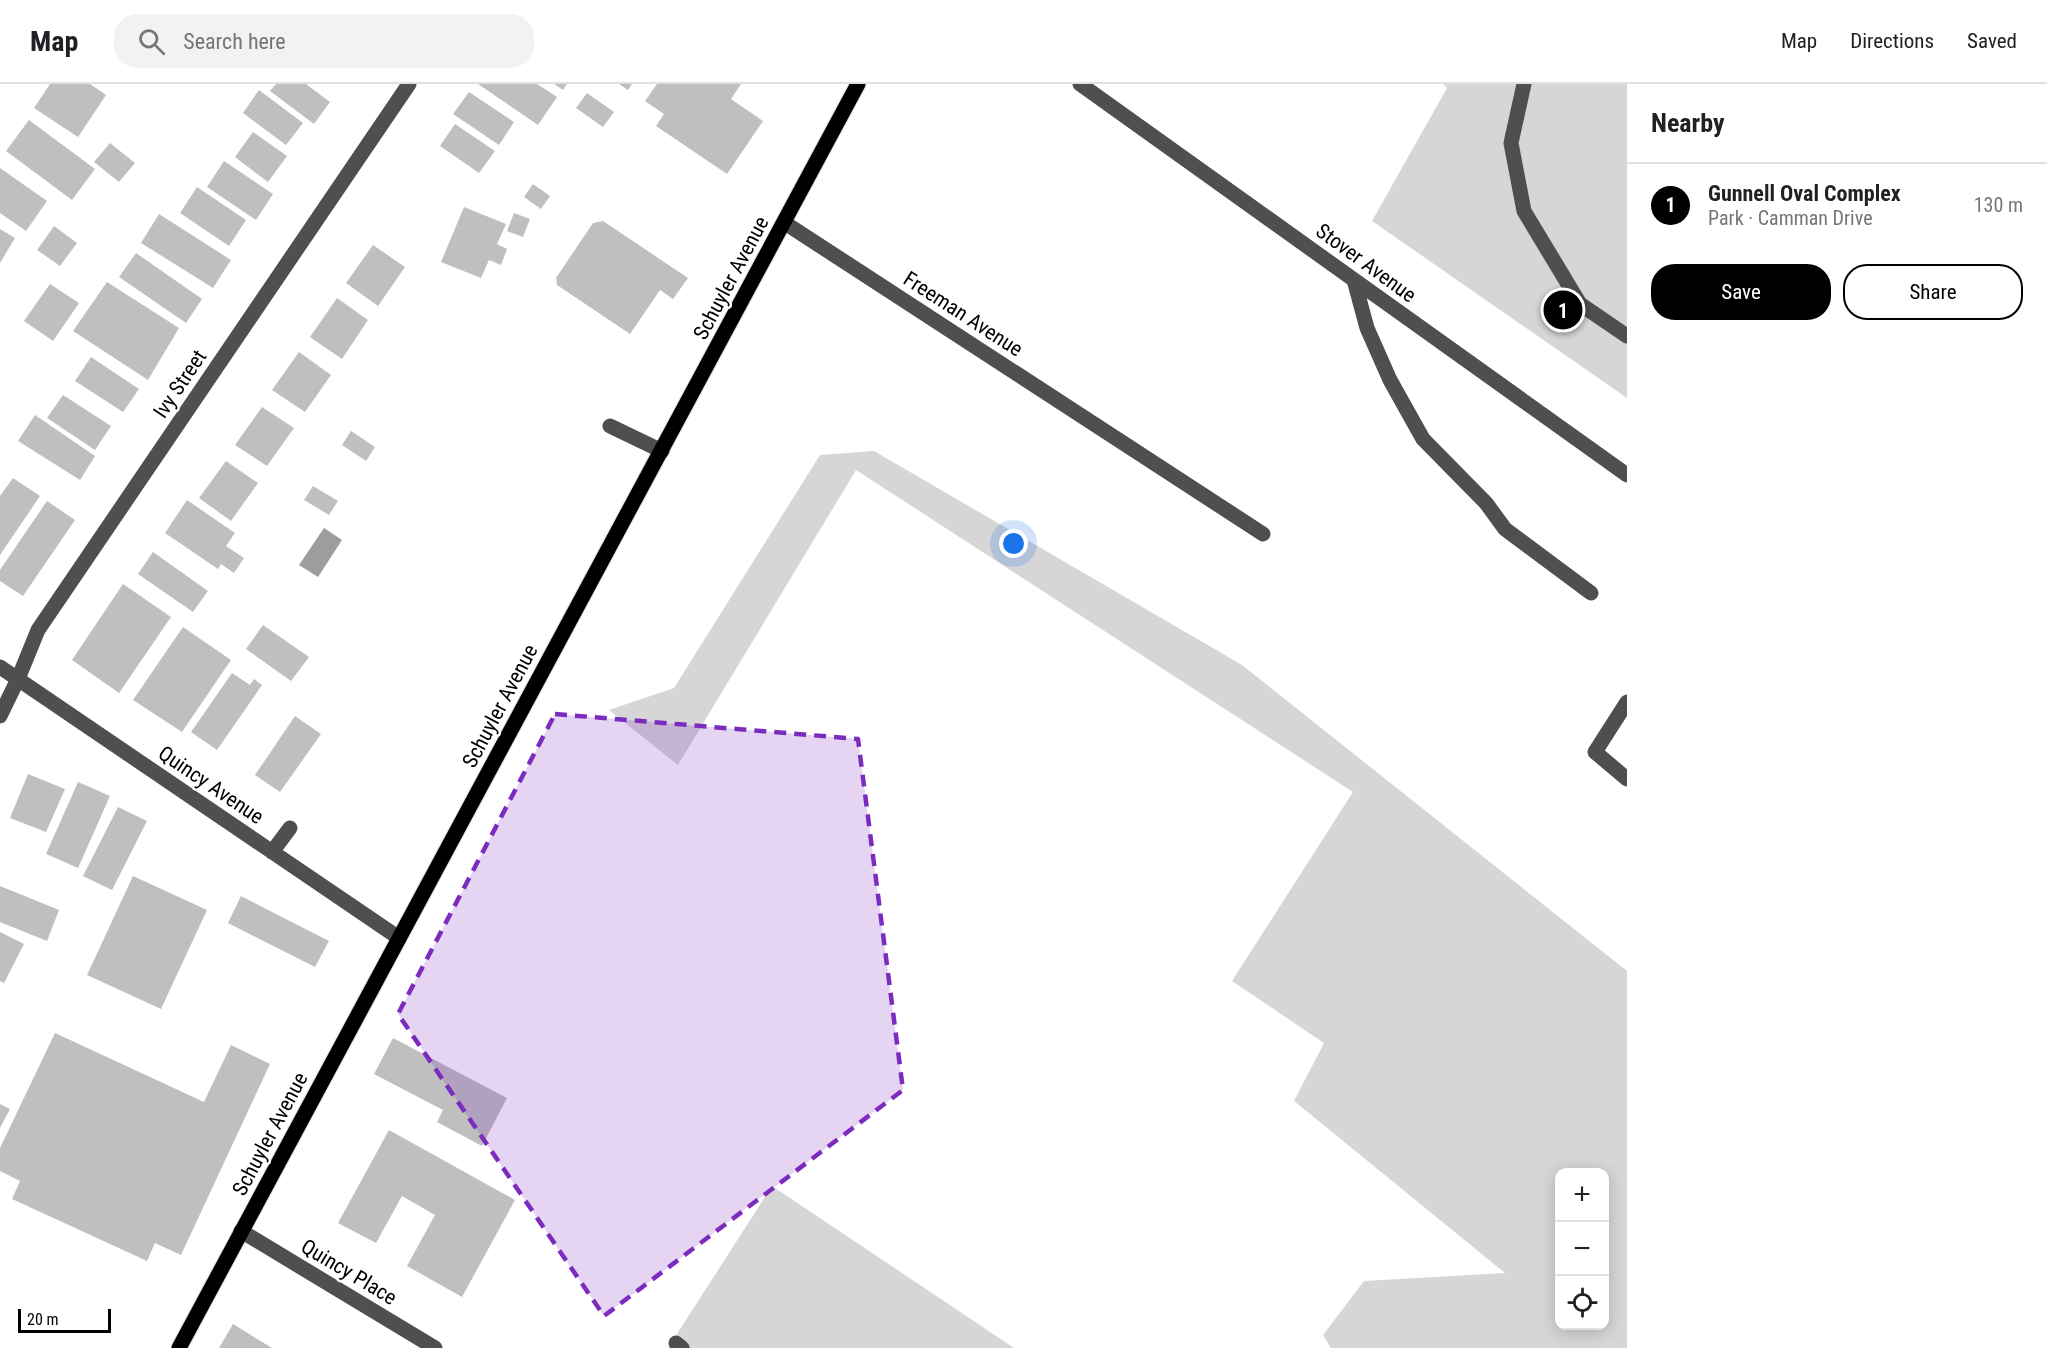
<!DOCTYPE html>
<meta charset="utf-8">
<style>
:root{--surface:#fff;--page:#f2f2f2;--text:#202124;--muted:#757577;--line:#e0e0e0;--accent:#000}
body{margin:0;font-family:"Roboto Condensed",sans-serif;background:var(--page);color:var(--text)}
.controls{position:absolute;right:18px;bottom:18px;display:grid;overflow:hidden;border-radius:12px;box-shadow:0 3px 15px #0003}
.controls button{width:54px;height:54px;display:grid;place-items:center;padding:0;border:0;border-bottom:2px solid var(--line);background:var(--surface);color:var(--text);font:30px sans-serif}
.scale{position:absolute;left:18px;bottom:15px;width:93px;box-sizing:border-box;padding-left:6px;border:3px solid #000;border-top:0;font-size:16px;line-height:21px;white-space:nowrap;color:#000;-webkit-text-stroke:4px #fff;paint-order:stroke}
.you{position:absolute;left:1014px;top:460px;width:21px;height:21px;margin:-15px;border:4px solid #fff;border-radius:50%;background:#1a73e8;box-shadow:0 0 0 9px #1a73e833}
.badge{display:grid;place-items:center;width:39px;height:39px;border-radius:50%;background:var(--accent);color:#fff;font-size:20px;font-weight:700}
.pin{position:absolute;translate:-50% -50%;border:3px solid #fff;box-shadow:0 2px 6px #0006}
.list{margin:0;padding:0;list-style:none}
h2{display:flex;justify-content:space-between;align-items:center;height:78px;margin:0;padding:0 24px;font-size:26px}
h2 small{font-size:20px;font-weight:400;color:var(--muted)}
.list li{display:grid;grid-template-columns:39px 1fr auto;gap:18px;align-items:center;box-sizing:border-box;height:84px;padding:0 24px;border-top:2px solid var(--line)}
.list b{display:block;font-size:22px;white-space:nowrap}
.list p{margin:0;font-size:20px;white-space:nowrap;color:var(--muted)}
.list em{font-size:20px;font-style:normal;color:var(--muted)}
.actions{display:flex;gap:12px;padding:18px 24px}
.actions a{flex:1;padding:14px 0;border:2px solid var(--accent);border-radius:24px;text-align:center;font-size:21px;color:var(--accent)}
.actions .main{background:var(--accent);color:#fff}
.icon{flex:none;width:33px;height:33px;fill:none;stroke:currentColor;stroke-width:2;stroke-linecap:round;stroke-linejoin:round}
.map{position:relative;flex:none;width:1627px;height:1264px;overflow:hidden}
header{display:flex;align-items:center;gap:36px;box-sizing:border-box;height:84px;padding:0 30px;background:var(--surface);border-bottom:2px solid var(--line)}
header strong{font-size:28px}
nav{display:flex;gap:33px;margin-inline-start:auto;font-size:21px}
.search{width:420px;height:54px;background:var(--page);display:flex;align-items:center;gap:15px;box-sizing:border-box;padding:0 21px;border-radius:24px;color:var(--muted);font-size:22px}
main{display:flex}
aside{flex:1;background:var(--surface)}
.map>svg:first-child{display:block}
.green{fill:#d6d6d6;fill-rule:evenodd}
.water{fill:#9d9d9d}
.building{fill:#bfbfbf}
.lines{fill:none;stroke-linecap:round;stroke-linejoin:round}
.major-casing{stroke:#dbdbdb;stroke-width:17}
.minor{stroke:#4f4f4f;stroke-width:15}
.major{stroke:#000;stroke-width:15}
.marked{fill:#7b2cbf;fill-opacity:0.2;stroke:#7b2cbf;stroke-width:4.5;stroke-dasharray:12 8;stroke-linejoin:round}
.labels{text-anchor:middle;stroke-width:5;stroke-linejoin:round;paint-order:stroke}
.street-label{font-size:21px;fill:#000;stroke:#fff}
</style>
<header>
<strong>Map</strong>
<div class="search"><svg class="icon" aria-label="search" viewBox="0 0 24 24"><circle cx="10" cy="10" r="6"/><path d="M15 15l6 6"/></svg>Search here</div>
<nav><a>Map</a><a>Directions</a><a>Saved</a></nav>
</header>
<main>
<div class="map">
<svg width="1627" height="1264" viewBox="0 0 1627 1264">
<rect width="100%" height="100%" fill="#fff"/>
<!-- green -->
<path class="green" d="M 1443,0 L 1627,0 L 1627,314 L 1372,137 L 1447,4 Z
M 874,367 L 1242,581 L 1627,887 L 1627,1264 L 1331,1264 L 1323,1251 L 1364,1197 L 1505,1189 L 1294,1017 L 1324,959 L 1232,897 L 1353,708 L 856,386 L 678,681 L 609,626 L 674,604 L 820,371 ZM 1560,1088 L 1604,1088 L 1604,1242 L 1560,1242 Z
M 772,1102 L 1014,1264 L 668,1264 Z"/>
<!-- water -->
<path class="water" d="M 324,444 L 342,456 L 318,493 L 299,481 Z"/>
<!-- building -->
<path class="building" d="M 50,0 L 90,0 L 106,11 L 78,53 L 34,24 Z
M 276,0 L 306,0 L 330,18 L 314,40 L 270,7 Z
M 478,0 L 537,0 L 557,13 L 538,41 Z
M 554,0 L 567,0 L 563,6 Z
M 619,0 L 632,0 L 628,6 Z
M 657,0 L 741,0 L 731,15 L 763,37 L 727,90 L 656,42 L 664,30 L 645,17 Z
M 259,6 L 303,39 L 286,61 L 243,29 Z
M 469,8 L 514,38 L 499,61 L 453,30 Z
M 587,9 L 614,28 L 603,43 L 576,24 Z
M 29,36 L 95,85 L 72,116 L 6,67 Z
M 455,40 L 495,67 L 479,89 L 440,62 Z
M 253,48 L 287,72 L 268,98 L 235,73 Z
M 110,59 L 135,79 L 119,98 L 94,78 Z
M 224,77 L 273,110 L 256,136 L 207,103 Z
M 0,84 L 47,117 L 26,147 L 0,129 Z
M 533,100 L 550,112 L 541,125 L 524,113 Z
M 197,103 L 246,136 L 229,162 L 180,129 Z
M 464,123 L 506,140 L 497,160 L 507,165 L 501,181 L 489,176 L 481,194 L 441,178 Z
M 514,129 L 530,135 L 523,153 L 507,147 Z
M 159,130 L 231,176 L 213,204 L 141,159 Z
M 603,137 L 688,194 L 673,215 L 660,206 L 630,250 L 557,201 L 556,194 L 593,139 Z
M 54,142 L 77,159 L 60,182 L 37,166 Z
M 0,145 L 15,154 L 0,179 Z
M 373,161 L 405,183 L 378,222 L 346,199 Z
M 136,169 L 202,215 L 186,239 L 119,193 Z
M 107,198 L 179,244 L 148,296 L 73,247 Z
M 50,200 L 79,219 L 53,257 L 24,237 Z
M 337,214 L 368,236 L 342,275 L 310,253 Z
M 299,268 L 331,291 L 305,328 L 272,306 Z
M 91,273 L 139,305 L 123,328 L 75,297 Z
M 63,311 L 111,342 L 95,366 L 47,334 Z
M 262,323 L 294,344 L 267,382 L 235,361 Z
M 35,331 L 95,372 L 80,396 L 18,357 Z
M 351,347 L 375,363 L 366,377 L 342,361 Z
M 226,377 L 258,399 L 231,437 L 199,414 Z
M 13,394 L 40,412 L 0,471 L 0,412 Z
M 313,402 L 338,417 L 329,431 L 304,416 Z
M 187,416 L 235,449 L 226,462 L 244,474 L 234,489 L 221,480 L 218,485 L 165,449 Z
M 47,417 L 75,436 L 23,512 L 0,497 L 0,486 Z
M 153,468 L 208,507 L 193,528 L 138,490 Z
M 123,500 L 171,533 L 119,609 L 72,576 Z
M 263,541 L 309,573 L 291,597 L 246,565 Z
M 183,543 L 231,576 L 182,648 L 133,616 Z
M 232,589 L 250,601 L 254,595 L 262,601 L 217,666 L 191,648 Z
M 295,632 L 321,650 L 280,708 L 255,691 Z
M 28,690 L 65,705 L 46,748 L 10,734 Z
M 78,698 L 110,712 L 78,784 L 46,770 Z
M 118,723 L 147,737 L 112,806 L 83,792 Z
M 133,792 L 207,826 L 161,925 L 87,891 Z
M 0,802 L 59,826 L 47,857 L 0,838 Z
M 241,812 L 329,857 L 315,883 L 228,839 Z
M 0,848 L 24,860 L 4,899 L 0,897 Z
M 55,949 L 204,1018 L 231,961 L 270,980 L 181,1171 L 155,1159 L 147,1177 L 12,1115 L 20,1097 L 0,1087 L 0,1064 Z
M 393,954 L 507,1014 L 482,1062 L 437,1038 L 443,1026 L 374,990 Z
M 0,1020 L 10,1025 L 0,1044 Z
M 389,1046 L 515,1116 L 462,1213 L 407,1182 L 435,1131 L 402,1112 L 376,1159 L 338,1139 Z
M 233,1240 L 272,1264 L 219,1264 Z"/>
<g class="lines">
<!-- major casing -->
<g class="major-casing">
<path id="major" d="M 179,1264 L 858,0"/>
</g>
<!-- minor -->
<path class="minor" d="M 1080,0 L 1627,391
M 1524,0 L 1511,59 L 1524,127 L 1580,220 L 1627,252
M 785,139 L 1263,450
M 1354,196 L 1367,244 L 1390,296 L 1423,355 L 1486,419 L 1505,445 L 1591,509
M 610,342 L 662,367
M 0,583 L 399,854
M 1627,618 L 1595,668 L 1627,695
M 0,632 L 18,595 L 38,546 L 409,0
M 272,768 L 290,744
M 241,1147 L 435,1264
M 676,1259 L 682,1264"/>
<!-- major -->
<use href="#major" class="major"/>
</g>
<!-- marked area -->
<path class="marked" d="M 555,630 L 858,655 L 903,1006 L 604,1232 L 398,930 Z"/>
<g class="labels">
<!-- street labels -->
<g class="street-label">
<text transform="translate(1366 179) rotate(36)" y="7">Stover Avenue</text>
<text transform="translate(731 194) rotate(-62)" y="7">Schuyler Avenue</text>
<text transform="translate(963 230) rotate(33)" y="7">Freeman Avenue</text>
<text transform="translate(180 300) rotate(-56)" y="7">Ivy Street</text>
<text transform="translate(500 622) rotate(-62)" y="7">Schuyler Avenue</text>
<text transform="translate(211 701) rotate(34)" y="7">Quincy Avenue</text>
<text transform="translate(270 1050) rotate(-62)" y="7">Schuyler Avenue</text>
<text transform="translate(349 1188) rotate(31)" y="7">Quincy Place</text>
</g>
</g>
</svg>
<div class="controls">
<button>+</button>
<button>−</button>
<button><svg class="icon" aria-label="locate" viewBox="0 0 24 24"><circle cx="12" cy="12" r="6"/><path d="M12 2v4M12 18v4M2 12h4M18 12h4"/></svg></button>
</div>
<div class="scale">20 m</div>
<div class="you"></div>
<div class="pin badge" style="left:1563px;top:226px">1</div>
</div>
<aside>
<h2>Nearby<small></small></h2>
<ul class="list">
<li><span class="badge">1</span><div><b>Gunnell Oval Complex</b><p>Park · Camman Drive</p></div><em>130 m</em></li>
</ul>
<div class="actions"><a class="main">Save</a><a>Share</a></div>
</aside>
</main>
